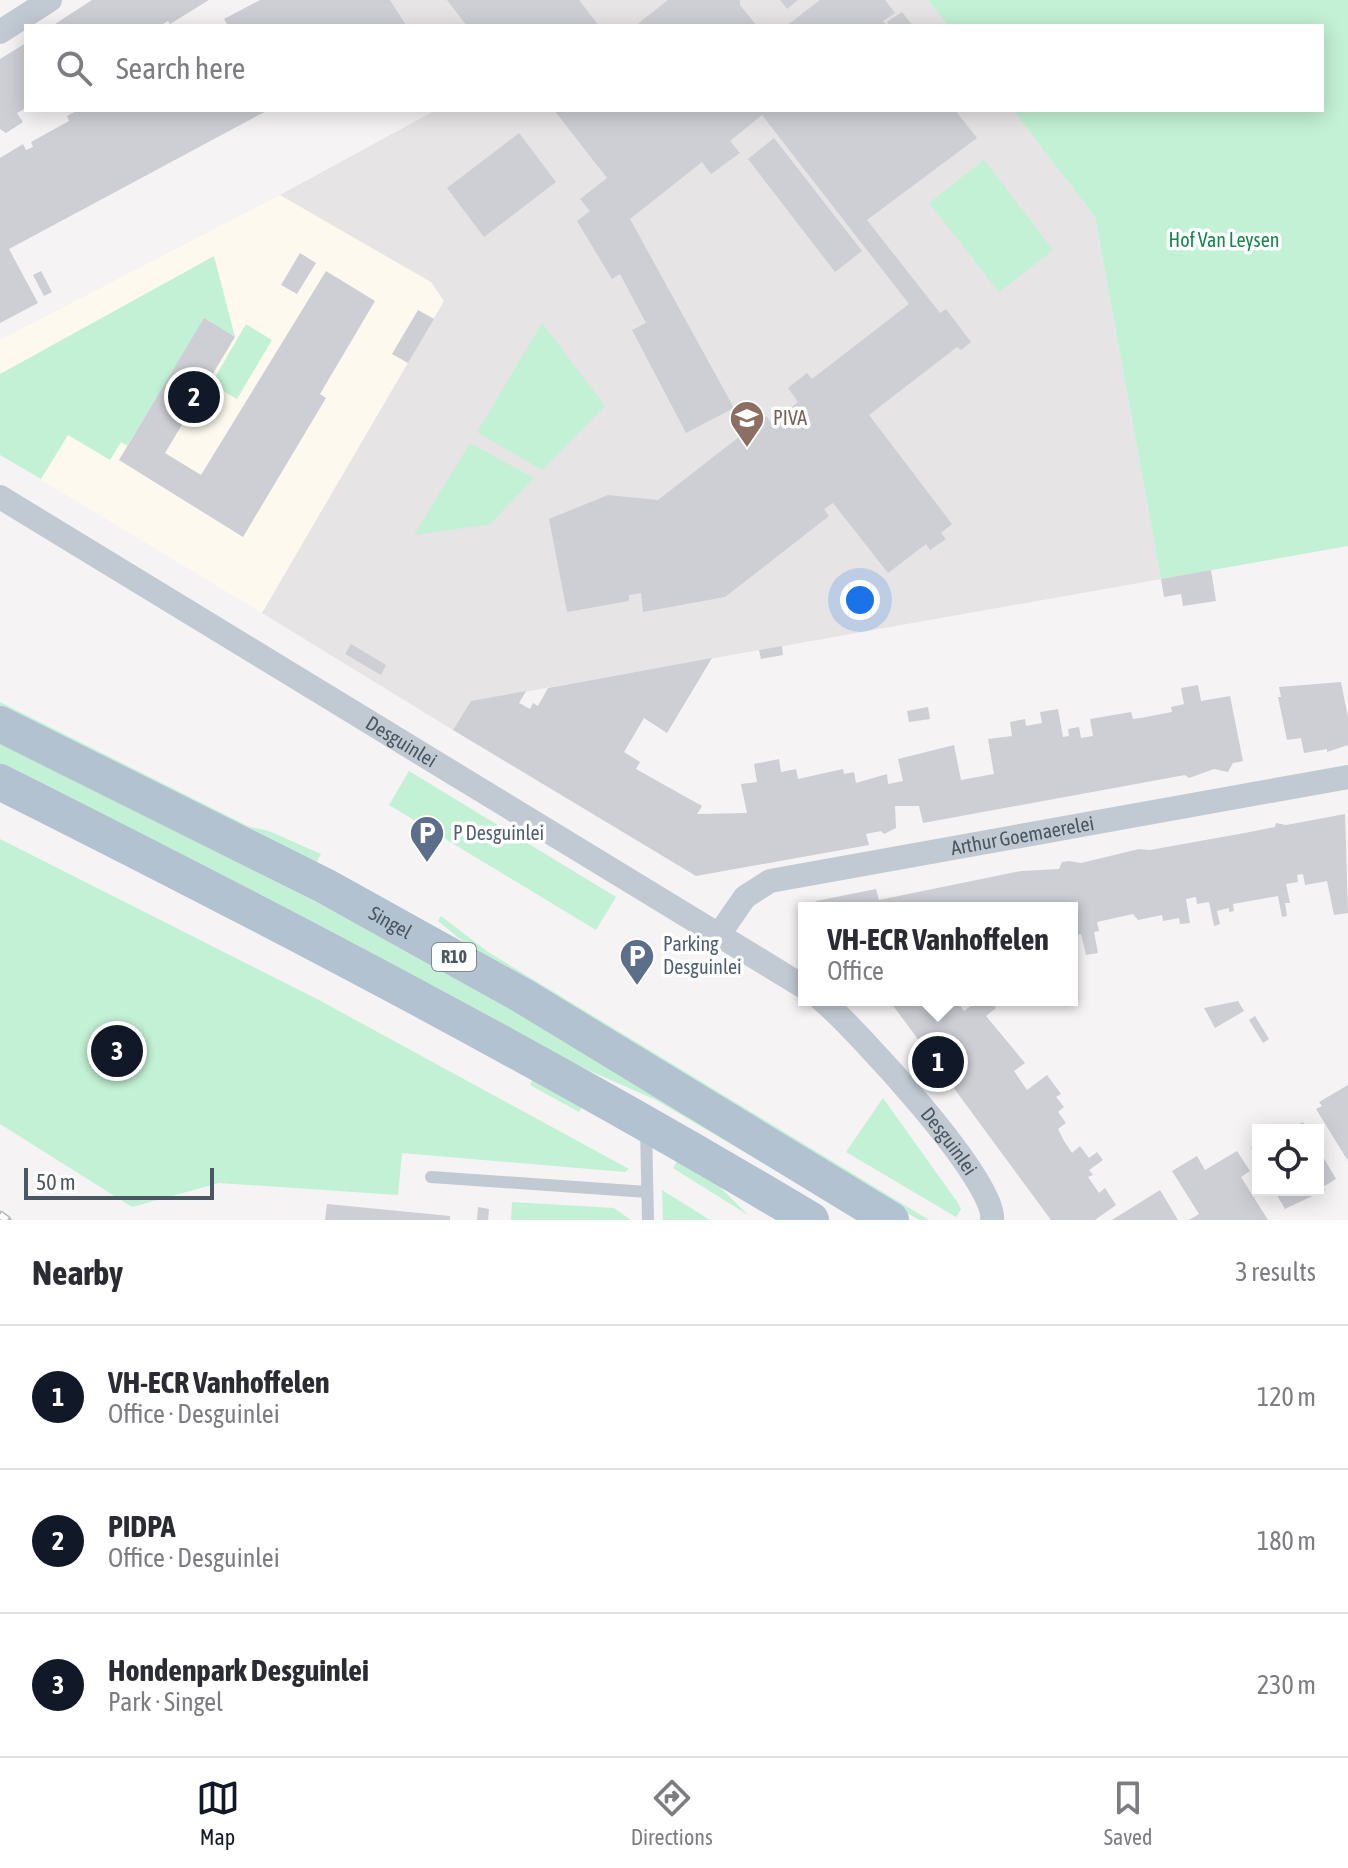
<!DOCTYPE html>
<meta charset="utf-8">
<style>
:root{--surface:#fff;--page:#f2f2f3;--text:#2b2b33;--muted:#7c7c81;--line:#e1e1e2;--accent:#111827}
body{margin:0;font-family:"Asap Condensed",sans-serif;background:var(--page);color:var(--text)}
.controls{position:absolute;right:24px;bottom:24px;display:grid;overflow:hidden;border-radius:0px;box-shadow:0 4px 20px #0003}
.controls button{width:72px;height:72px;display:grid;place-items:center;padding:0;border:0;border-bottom:2px solid var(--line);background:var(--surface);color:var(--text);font:40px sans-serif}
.scale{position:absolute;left:24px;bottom:20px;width:190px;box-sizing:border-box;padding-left:8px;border:4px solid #4a5661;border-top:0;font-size:22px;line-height:28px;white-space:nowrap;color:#4a5661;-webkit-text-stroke:6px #fff;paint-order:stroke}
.you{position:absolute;left:860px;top:600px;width:28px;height:28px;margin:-20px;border:6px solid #fff;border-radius:50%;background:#1a73e8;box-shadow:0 0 0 12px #1a73e833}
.badge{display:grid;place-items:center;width:52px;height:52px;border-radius:50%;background:var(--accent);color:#fff;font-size:26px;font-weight:700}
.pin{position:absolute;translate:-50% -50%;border:4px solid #fff;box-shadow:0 2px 8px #0006}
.popup{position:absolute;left:798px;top:902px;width:280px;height:104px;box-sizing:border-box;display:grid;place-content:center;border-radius:0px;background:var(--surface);filter:drop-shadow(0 2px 6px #0005);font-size:26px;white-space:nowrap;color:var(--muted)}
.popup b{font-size:30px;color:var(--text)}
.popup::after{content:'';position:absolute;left:50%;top:100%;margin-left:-16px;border:16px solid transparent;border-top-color:var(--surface)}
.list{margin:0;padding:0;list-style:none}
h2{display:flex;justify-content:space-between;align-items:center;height:104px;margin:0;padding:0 32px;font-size:34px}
h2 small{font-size:26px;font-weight:400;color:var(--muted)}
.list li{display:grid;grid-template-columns:52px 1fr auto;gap:24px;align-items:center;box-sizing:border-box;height:144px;padding:0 32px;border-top:2px solid var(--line)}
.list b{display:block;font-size:30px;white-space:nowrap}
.list p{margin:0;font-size:26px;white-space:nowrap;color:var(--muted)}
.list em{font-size:26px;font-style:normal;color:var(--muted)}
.icon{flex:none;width:44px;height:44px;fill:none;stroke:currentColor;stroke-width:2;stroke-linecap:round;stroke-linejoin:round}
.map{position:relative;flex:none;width:1348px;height:1220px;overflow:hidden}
.search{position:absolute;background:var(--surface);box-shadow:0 4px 20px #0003;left:24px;right:24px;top:24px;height:88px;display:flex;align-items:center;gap:20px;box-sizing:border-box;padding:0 28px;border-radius:0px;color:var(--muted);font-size:30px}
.sheet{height:536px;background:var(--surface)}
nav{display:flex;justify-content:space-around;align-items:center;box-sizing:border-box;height:112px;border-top:2px solid var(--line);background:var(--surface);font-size:22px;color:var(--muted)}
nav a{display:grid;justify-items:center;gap:4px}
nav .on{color:var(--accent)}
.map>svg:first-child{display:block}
.commercial{fill:#fdf9ef}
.education{fill:#e6e4e5}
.green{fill:#c3f1d5}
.building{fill:#cdcfd5}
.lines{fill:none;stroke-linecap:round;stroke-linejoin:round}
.service{stroke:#c1cad2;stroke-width:12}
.minor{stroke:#c1cad2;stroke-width:24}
.primary{stroke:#b3c2d1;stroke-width:36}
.rail-casing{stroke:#b5b8bd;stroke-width:9}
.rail{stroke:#fff;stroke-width:6;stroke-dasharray:18;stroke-linecap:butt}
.labels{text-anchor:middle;stroke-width:7;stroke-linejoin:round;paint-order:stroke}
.shield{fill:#fff;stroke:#808990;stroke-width:2}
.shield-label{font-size:18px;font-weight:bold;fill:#4a5661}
.park-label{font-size:20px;fill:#17864f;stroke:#fff}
.education-label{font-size:20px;fill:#785e54;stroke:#fff;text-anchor:start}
.street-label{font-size:20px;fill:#4a5661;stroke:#fff}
.service-label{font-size:20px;fill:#4e5e75;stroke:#fff;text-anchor:start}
</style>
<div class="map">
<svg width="1348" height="1220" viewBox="0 0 1348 1220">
<rect width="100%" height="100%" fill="#f5f3f3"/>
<!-- commercial -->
<path class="commercial" d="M 280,195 L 431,282 L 444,301 L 262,613 L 0,455 L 0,340 Z"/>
<!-- education -->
<path class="education" d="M 390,0 L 928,0 L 948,26 L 408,26 Z
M 436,110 L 1013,110 L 1095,217 L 1161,579 L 472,701 L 453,730 L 262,613 L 444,301 L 431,282 L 280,195 Z"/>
<!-- green -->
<path class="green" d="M 928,0 L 1348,0 L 1348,546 L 1161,579 L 1095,217 L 1013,110 L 1322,110 L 1322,26 L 948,26 Z
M 984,160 L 1053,250 L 999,292 L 929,203 Z
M 214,256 L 235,337 L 204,319 L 127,446 L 121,442 L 110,460 L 68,435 L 41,479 L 0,455 L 0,374 Z
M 542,323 L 605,406 L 542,470 L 477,432 Z
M 246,324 L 272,340 L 237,399 L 211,384 Z
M 470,443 L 534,478 L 490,524 L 414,535 Z
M 0,702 L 250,827 L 269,831 L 321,854 L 315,865 L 0,707 Z
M 0,743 L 307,897 L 526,1015 L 860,1220 L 656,1100 L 590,1071 L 0,767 Z
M 409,771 L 616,897 L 596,930 L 389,805 Z
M 0,839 L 317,999 L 629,1169 L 625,1172 L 402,1153 L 398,1195 L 219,1183 L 132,1207 L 0,1124 Z
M 441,916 L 488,952 L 929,1220 L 919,1220 L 472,949 L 438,921 Z
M 534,1077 L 583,1105 L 579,1112 L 530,1085 Z
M 883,1098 L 958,1203 L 961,1209 L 956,1217 L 846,1152 Z
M 678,1159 L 712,1179 L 748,1215 L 673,1168 Z
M 662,1190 L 710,1220 L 663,1220 Z
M 512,1202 L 614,1208 L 631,1220 L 511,1220 Z"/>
<!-- building -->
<path class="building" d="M 92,0 L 209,0 L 170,24 L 168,21 L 160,26 L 52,26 Z
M 260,0 L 390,0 L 407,26 L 223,26 L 227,24 L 224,19 Z
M 447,0 L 579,0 L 599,26 L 467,26 Z
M 668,0 L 740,0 L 740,5 L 757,26 L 635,26 Z
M 780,0 L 798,0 L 787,9 Z
M 820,0 L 885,0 L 895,13 L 883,21 L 887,26 L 786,26 Z
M 902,12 L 913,26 L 890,26 L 887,22 Z
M 26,43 L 26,108 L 17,113 L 23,122 L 6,133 L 0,129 L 0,59 Z
M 78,110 L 268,110 L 9,249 L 38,303 L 0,323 L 0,158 L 23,144 L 26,150 L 33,147 L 31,142 L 69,121 L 67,116 Z
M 554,110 L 955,110 L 977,138 L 867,220 L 940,313 L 946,309 L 971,342 L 961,350 L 957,347 L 869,415 L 952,524 L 941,533 L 946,539 L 930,550 L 926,544 L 888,573 L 833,503 L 824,509 L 829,516 L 725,597 L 643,612 L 641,593 L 629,595 L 629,601 L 567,612 L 549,519 L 608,495 L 658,500 L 766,416 L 772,424 L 798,402 L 788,388 L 807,373 L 812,379 L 909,304 L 762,115 L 730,141 L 740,153 L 711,174 L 702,162 L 630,219 L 734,408 L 686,433 L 632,330 L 646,323 L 620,274 L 612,279 L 577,221 L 590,211 L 580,199 L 607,178 Z
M 519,133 L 556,182 L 484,237 L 447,188 Z
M 774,138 L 862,251 L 835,272 L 748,159 Z
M 300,253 L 316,263 L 297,294 L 281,285 Z
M 41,271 L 52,292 L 44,296 L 33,275 Z
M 326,271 L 375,301 L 320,394 L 326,398 L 243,537 L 119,460 L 204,318 L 235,337 L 165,453 L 201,475 Z
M 418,310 L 434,319 L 408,363 L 392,354 Z
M 1211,570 L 1216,601 L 1183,606 L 1181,594 L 1164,597 L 1161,579 Z
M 351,644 L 386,665 L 381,675 L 345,654 Z
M 782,646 L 783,655 L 761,659 L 759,650 Z
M 712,658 L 667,733 L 644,718 L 624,752 L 640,762 L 636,769 L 702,806 L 697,814 L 747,813 L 741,784 L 757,782 L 754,764 L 779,759 L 781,772 L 796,769 L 798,779 L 843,769 L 844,774 L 854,772 L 856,783 L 887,774 L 888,784 L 903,781 L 898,759 L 954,745 L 961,780 L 994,774 L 988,739 L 1012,736 L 1010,722 L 1025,719 L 1026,726 L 1042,723 L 1040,712 L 1058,709 L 1063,737 L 1069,736 L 1068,729 L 1079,727 L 1081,738 L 1093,736 L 1090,719 L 1131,712 L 1133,719 L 1141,718 L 1172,712 L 1171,707 L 1184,704 L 1181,688 L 1198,685 L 1201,701 L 1230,696 L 1243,761 L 1233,763 L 1228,772 L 1214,769 L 1189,778 L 1185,775 L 923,823 L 919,806 L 895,806 L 896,828 L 884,834 L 881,831 L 866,834 L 869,845 L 696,876 L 453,730 L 471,701 L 526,691 L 519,703 L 530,709 L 533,703 L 538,706 L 548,688 Z
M 1341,682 L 1348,718 L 1348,745 L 1327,752 L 1327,749 L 1304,753 L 1301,738 L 1287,740 L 1278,697 L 1281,697 L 1279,687 Z
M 928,707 L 930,719 L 909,722 L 907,711 Z
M 1345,814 L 1348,913 L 1334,915 L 1327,881 L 1305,885 L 1303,874 L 1297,875 L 1298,882 L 1286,884 L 1290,903 L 1285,903 L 1287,916 L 1282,917 L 1278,896 L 1233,904 L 1234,911 L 1229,912 L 1229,908 L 1217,911 L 1220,924 L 1214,926 L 1209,902 L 1197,904 L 1196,897 L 1186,899 L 1190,923 L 1180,924 L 1179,918 L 1163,921 L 1162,915 L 1138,920 L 1133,914 L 1097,922 L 1099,931 L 1094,932 L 1098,953 L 1086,955 L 1081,934 L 1072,936 L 1072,908 L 811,908 L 816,901 L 876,889 L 879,900 L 1021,871 L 1059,869 L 1062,862 L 1069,861 L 1081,863 L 1139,849 L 1150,850 L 1250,832 L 1275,827 L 1276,823 L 1286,825 Z
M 889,1000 L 940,1000 L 944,1006 L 956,1000 L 964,1011 L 976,1002 L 984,1000 L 988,1005 L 992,1002 L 996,1008 L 986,1016 L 1025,1063 L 1014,1071 L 1027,1090 L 1047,1075 L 1061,1094 L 1056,1097 L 1064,1107 L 1058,1112 L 1066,1123 L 1058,1129 L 1064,1141 L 1072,1153 L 1080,1146 L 1089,1158 L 1097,1152 L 1103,1160 L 1089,1170 L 1093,1175 L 1088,1177 L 1099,1193 L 1105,1188 L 1116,1205 L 1095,1220 L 1051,1220 Z
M 1238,1001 L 1244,1011 L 1215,1028 L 1204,1008 Z
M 1255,1016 L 1269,1039 L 1263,1043 L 1249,1020 Z
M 1348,1085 L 1348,1161 L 1316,1109 L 1322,1106 L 1319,1102 Z
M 1303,1122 L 1308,1130 L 1289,1130 Z
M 1258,1143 L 1258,1164 L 1251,1147 Z
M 1318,1148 L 1336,1179 L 1323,1187 L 1325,1190 L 1285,1209 L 1274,1190 L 1318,1190 Z
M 1237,1151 L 1250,1171 L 1241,1177 L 1268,1220 L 1189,1220 L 1199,1214 L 1172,1171 L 1197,1156 L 1205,1170 Z
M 1160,1190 L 1178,1220 L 1112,1220 Z
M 327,1204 L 450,1216 L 450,1220 L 325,1220 Z
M 478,1207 L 489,1209 L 488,1220 L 477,1220 Z"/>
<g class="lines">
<!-- service -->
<path class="service" d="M 646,1128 L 648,1220
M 431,1177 L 647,1192"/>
<!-- minor -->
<g class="minor">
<path d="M 0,32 L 50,0"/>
<path id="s1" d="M 0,497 L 804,987"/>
<path id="s2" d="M 720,933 L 745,897 L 770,881 L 1348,777"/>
<path id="s3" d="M 822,1000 C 855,1028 999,1183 992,1220"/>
</g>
<!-- primary -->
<g class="primary">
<path id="s4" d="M 0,724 L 325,886 L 523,996 L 891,1220"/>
<path d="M 0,782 C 275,920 547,1062 811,1220"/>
</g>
<!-- rail casing -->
<g class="rail-casing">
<path id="rail" d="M 0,1215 L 7,1220"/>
</g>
<!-- rail -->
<use href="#rail" class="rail"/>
</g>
<!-- icons -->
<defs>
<g id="school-pin" transform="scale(1.8)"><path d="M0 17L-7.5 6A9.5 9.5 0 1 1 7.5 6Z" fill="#8d6e63" stroke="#fff"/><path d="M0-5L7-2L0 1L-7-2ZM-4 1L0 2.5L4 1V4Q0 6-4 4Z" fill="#fff"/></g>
<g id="parking-pin" transform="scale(1.8)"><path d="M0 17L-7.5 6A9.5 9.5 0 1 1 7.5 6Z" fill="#5c6f8a" stroke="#fff"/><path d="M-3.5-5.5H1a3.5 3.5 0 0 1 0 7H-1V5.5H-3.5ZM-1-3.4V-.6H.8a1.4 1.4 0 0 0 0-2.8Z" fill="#fff"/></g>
</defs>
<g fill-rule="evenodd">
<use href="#school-pin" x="747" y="418"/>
<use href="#parking-pin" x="427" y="833"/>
<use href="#parking-pin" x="637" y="956"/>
</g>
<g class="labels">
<!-- shield labels -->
<rect class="shield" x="432" y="943" width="44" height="28" rx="6"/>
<g class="shield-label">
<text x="454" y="963">R10</text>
</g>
<!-- park labels -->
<g class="park-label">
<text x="1224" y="247">Hof Van Leysen</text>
</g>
<!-- education labels -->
<g class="education-label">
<text x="773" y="425">PIVA</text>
</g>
<!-- street labels -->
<g class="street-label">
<text dy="7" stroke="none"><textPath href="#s1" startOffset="470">Desguinlei</textPath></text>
<text dy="7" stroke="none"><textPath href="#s2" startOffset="330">Arthur Goemaerelei</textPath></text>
<text dy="7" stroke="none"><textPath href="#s4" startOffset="438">Singel</textPath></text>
<text dy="7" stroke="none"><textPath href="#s3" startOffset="190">Desguinlei</textPath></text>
</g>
<!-- service labels -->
<g class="service-label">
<text x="453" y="840">P Desguinlei</text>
<text x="663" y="951">Parking<tspan x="663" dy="23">Desguinlei</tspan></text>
</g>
</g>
</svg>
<div class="controls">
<button><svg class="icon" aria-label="locate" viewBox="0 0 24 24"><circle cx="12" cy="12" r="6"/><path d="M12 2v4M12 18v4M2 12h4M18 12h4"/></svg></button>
</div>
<div class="scale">50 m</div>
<div class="you"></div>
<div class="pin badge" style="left:938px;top:1062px">1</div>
<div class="popup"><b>VH-ECR Vanhoffelen</b>Office</div>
<div class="pin badge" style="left:194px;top:397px">2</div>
<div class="pin badge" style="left:117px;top:1051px">3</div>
<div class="search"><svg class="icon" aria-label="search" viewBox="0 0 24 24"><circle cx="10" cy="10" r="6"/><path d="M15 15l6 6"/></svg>Search here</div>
</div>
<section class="sheet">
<h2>Nearby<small>3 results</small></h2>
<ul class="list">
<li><span class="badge">1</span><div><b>VH-ECR Vanhoffelen</b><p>Office · Desguinlei</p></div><em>120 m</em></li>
<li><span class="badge">2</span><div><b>PIDPA</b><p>Office · Desguinlei</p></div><em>180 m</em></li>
<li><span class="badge">3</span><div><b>Hondenpark Desguinlei</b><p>Park · Singel</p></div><em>230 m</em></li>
</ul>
</section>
<nav>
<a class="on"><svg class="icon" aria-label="map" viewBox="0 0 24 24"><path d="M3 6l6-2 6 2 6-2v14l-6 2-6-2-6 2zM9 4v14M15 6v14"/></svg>Map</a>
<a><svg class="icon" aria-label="directions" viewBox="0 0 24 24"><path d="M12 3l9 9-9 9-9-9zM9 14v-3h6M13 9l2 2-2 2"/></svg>Directions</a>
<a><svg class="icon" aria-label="saved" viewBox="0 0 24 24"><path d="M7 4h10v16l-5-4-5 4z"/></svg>Saved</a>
</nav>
